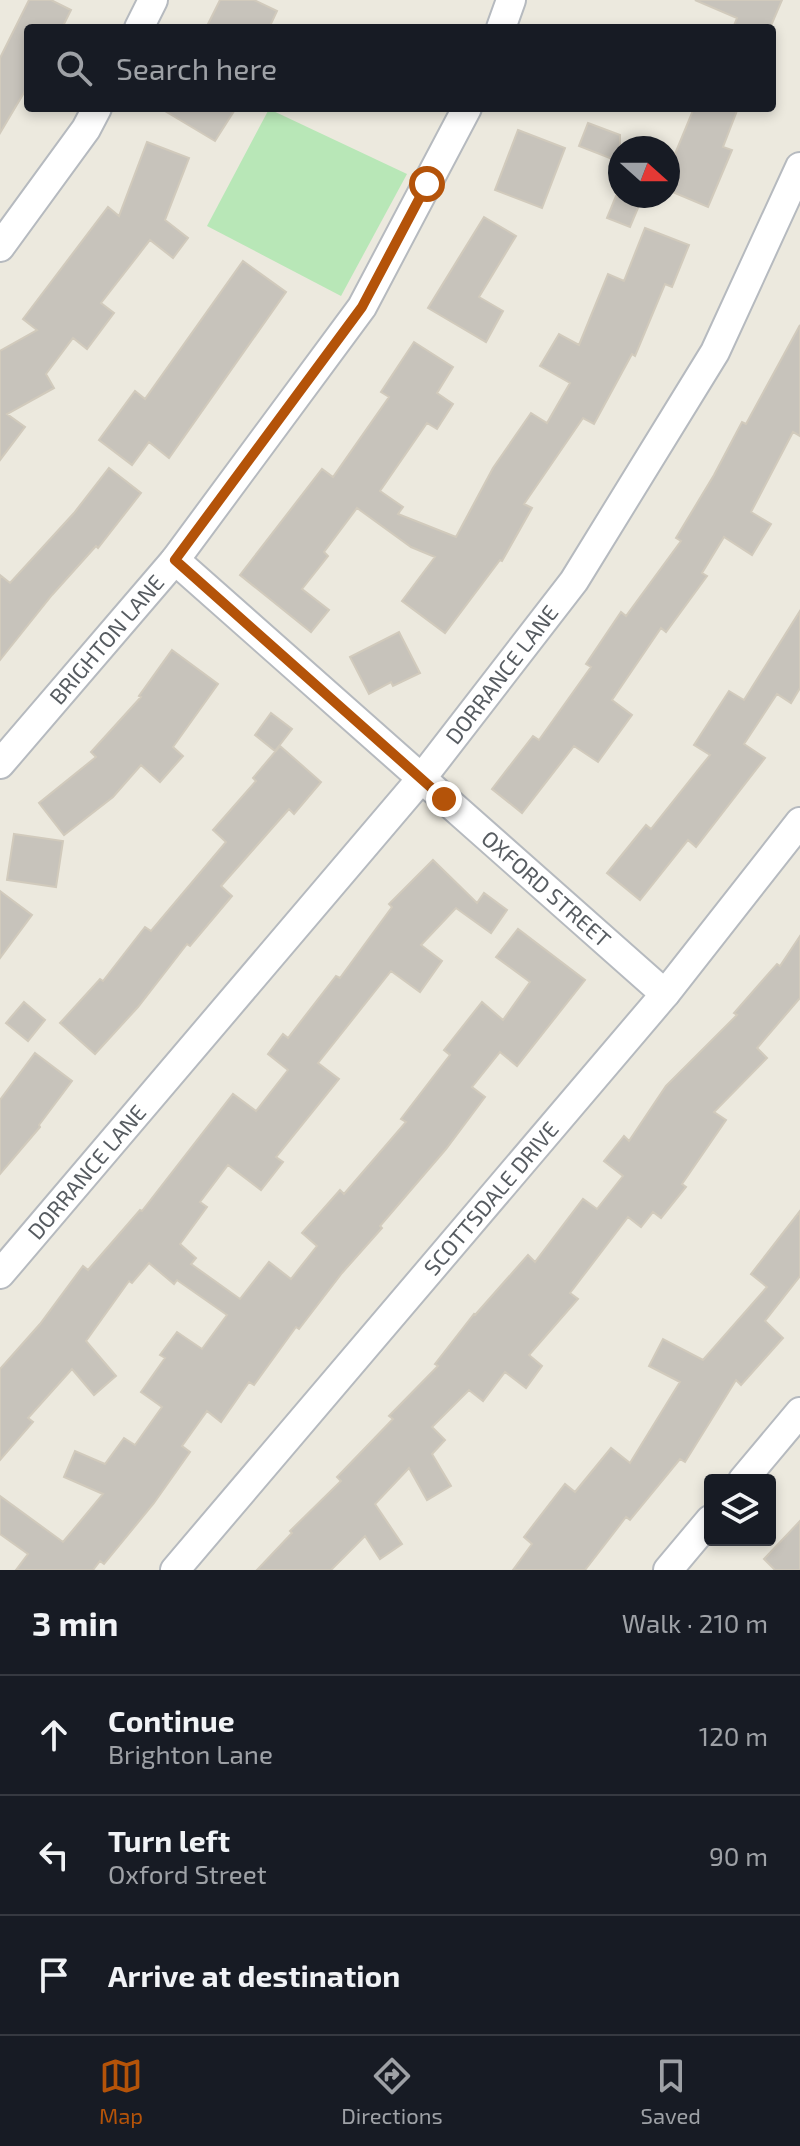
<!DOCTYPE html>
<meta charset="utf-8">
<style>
:root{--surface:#171b24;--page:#242831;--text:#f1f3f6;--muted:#9ea1a6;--line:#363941;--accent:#b45309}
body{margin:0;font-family:"Exo 2",sans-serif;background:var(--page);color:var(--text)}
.controls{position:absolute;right:24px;bottom:24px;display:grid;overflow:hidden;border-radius:8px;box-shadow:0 4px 12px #0003}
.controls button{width:72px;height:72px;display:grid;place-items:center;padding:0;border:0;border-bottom:2px solid var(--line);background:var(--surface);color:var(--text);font:40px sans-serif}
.compass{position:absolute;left:608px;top:136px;width:72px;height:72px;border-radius:50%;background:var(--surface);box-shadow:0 4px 12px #0003;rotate:111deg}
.stop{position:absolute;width:24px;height:24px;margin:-18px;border:6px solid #b45309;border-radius:50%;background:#fff}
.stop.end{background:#b45309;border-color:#fff;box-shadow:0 2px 8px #0008}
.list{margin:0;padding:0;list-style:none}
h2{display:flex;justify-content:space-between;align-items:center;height:104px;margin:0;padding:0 32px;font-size:34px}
h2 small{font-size:26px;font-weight:400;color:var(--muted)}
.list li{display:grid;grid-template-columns:52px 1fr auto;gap:24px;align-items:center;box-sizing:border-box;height:120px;padding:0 32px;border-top:2px solid var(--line)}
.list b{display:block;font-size:30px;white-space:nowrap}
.list p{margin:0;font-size:26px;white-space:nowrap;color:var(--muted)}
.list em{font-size:26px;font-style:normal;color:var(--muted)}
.icon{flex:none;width:44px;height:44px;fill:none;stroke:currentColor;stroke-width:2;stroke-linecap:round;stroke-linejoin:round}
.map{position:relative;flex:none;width:800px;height:1570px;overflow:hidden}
.search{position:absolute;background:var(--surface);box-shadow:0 4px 12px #0003;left:24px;right:24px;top:24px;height:88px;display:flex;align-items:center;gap:20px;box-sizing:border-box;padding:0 28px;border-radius:8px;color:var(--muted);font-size:30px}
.sheet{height:464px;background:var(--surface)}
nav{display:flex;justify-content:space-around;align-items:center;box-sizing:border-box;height:112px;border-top:2px solid var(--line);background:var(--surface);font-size:22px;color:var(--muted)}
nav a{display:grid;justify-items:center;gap:4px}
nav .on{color:var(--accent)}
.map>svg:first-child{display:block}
.green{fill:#b8e7b7}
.building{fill:#c7c3bb;stroke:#d1cabc;stroke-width:2}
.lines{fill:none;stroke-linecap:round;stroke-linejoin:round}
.minor-casing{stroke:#b6babf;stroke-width:32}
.minor{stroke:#fff;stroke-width:28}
.route{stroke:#b45309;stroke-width:10}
.labels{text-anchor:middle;stroke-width:6;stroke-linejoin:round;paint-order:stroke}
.street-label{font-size:22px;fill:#575c61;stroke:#fff}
</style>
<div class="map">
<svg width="800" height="1570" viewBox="0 0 800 1570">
<rect width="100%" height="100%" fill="#ece9de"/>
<!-- green -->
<path class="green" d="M 269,109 L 407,174 L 341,296 L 207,226 Z"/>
<!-- building -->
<path class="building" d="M 29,0 L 51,0 L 71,10 L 62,28 L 28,28 L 28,86 L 0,133 L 0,58 Z
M 220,0 L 254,0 L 277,11 L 269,28 L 206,28 Z
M 695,0 L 782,0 L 770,28 L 733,28 L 737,18 Z
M 160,108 L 236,108 L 215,141 Z
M 694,108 L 738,108 L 723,147 L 732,150 L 708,207 L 668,190 L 668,151 L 675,154 Z
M 588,123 L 620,135 L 620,162 L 579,146 Z
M 518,130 L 565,148 L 542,208 L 495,190 Z
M 147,142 L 189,158 L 165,220 L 188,238 L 173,258 L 150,240 L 101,303 L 114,313 L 87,349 L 73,338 L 46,374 L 54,388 L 7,414 L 25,427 L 0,460 L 0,351 L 37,330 L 23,319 L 108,207 L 119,216 Z
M 616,196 L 643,196 L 630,227 L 607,218 Z
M 484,217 L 516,236 L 479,297 L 503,311 L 486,342 L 428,308 Z
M 645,228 L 689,245 L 672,287 L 665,284 L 635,356 L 632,354 L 594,424 L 583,418 L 524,504 L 532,508 L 502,561 L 500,560 L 445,633 L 402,601 L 435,557 L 411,547 L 357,508 L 324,552 L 328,556 L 302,589 L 329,610 L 311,632 L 240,575 L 322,469 L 333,477 L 389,397 L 381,392 L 414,342 L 453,367 L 437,393 L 453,404 L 437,429 L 427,423 L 380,491 L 403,507 L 398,514 L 456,537 L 493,468 L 531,413 L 547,423 L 570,383 L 540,366 L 559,334 L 579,345 L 608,274 L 624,281 Z
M 243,261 L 286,292 L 169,458 L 149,442 L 132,465 L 99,440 L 135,391 L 145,399 Z
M 800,325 L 800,436 L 793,432 L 751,512 L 771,524 L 752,555 L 724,537 L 702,573 L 707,576 L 666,632 L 661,628 L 612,700 L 632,715 L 598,762 L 574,746 L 522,813 L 492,789 L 533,736 L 539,740 L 591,667 L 586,664 L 621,612 L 626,616 L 681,541 L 676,538 L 714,475 L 742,422 L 746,424 Z
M 109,468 L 141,493 L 98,548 L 96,546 L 52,595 L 0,660 L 0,575 L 10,583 L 74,513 Z
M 800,611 L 800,688 L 791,703 L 777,694 L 744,744 L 765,758 L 696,847 L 688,840 L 640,900 L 607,873 L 646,825 L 651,829 L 710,755 L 694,745 L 729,691 L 744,700 Z
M 399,632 L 420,673 L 393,686 L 391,682 L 369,694 L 350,657 Z
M 172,650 L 218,684 L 173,747 L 183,756 L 160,782 L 141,765 L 113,797 L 64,835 L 39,803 L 96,757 L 91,752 L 141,697 L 139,696 Z
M 271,713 L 292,729 L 275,751 L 255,735 Z
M 280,746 L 321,782 L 294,814 L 289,809 L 221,886 L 232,896 L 190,946 L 187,944 L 138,1007 L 95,1054 L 60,1023 L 100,979 L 103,981 L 145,927 L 151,931 L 226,842 L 213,830 L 256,781 L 253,778 Z
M 14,834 L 63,841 L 56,887 L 7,880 Z
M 433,860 L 477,903 L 484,893 L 507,910 L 491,933 L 456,908 L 421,945 L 442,961 L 420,992 L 391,971 L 318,1063 L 339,1079 L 276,1157 L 283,1162 L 261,1190 L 228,1165 L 200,1202 L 207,1207 L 180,1244 L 196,1258 L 191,1264 L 240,1299 L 269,1262 L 291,1279 L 317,1246 L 302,1233 L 340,1190 L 344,1194 L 406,1122 L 401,1119 L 450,1055 L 444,1050 L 482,1002 L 503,1020 L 530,982 L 496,957 L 518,929 L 585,980 L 517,1066 L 500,1052 L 472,1087 L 485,1097 L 446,1149 L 380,1226 L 382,1228 L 342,1273 L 299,1329 L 296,1327 L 254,1385 L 249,1382 L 221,1422 L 207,1411 L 182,1446 L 190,1452 L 154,1503 L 104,1564 L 100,1561 L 93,1570 L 16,1570 L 28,1554 L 0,1534 L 0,1496 L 63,1542 L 103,1494 L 64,1477 L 75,1451 L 105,1464 L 124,1438 L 135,1445 L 162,1407 L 141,1392 L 165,1358 L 160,1355 L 177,1332 L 202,1349 L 227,1315 L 177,1280 L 174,1284 L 149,1263 L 132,1283 L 129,1281 L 86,1341 L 116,1376 L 94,1395 L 72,1369 L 28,1418 L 33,1422 L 0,1460 L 0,1369 L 40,1324 L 83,1266 L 88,1270 L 140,1210 L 142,1211 L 233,1094 L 256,1111 L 288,1070 L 268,1054 L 283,1034 L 288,1038 L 336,976 L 340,978 L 392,907 L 389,904 Z
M 0,891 L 32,915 L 0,958 Z
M 800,936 L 800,998 L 757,1048 L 767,1058 L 714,1112 L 726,1120 L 682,1184 L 686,1187 L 661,1218 L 653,1212 L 641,1227 L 628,1217 L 570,1293 L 578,1299 L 529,1355 L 542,1366 L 526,1388 L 505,1372 L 483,1401 L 469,1390 L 432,1427 L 445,1440 L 432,1454 L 451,1486 L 427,1500 L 409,1468 L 375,1504 L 402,1544 L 380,1559 L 365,1536 L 331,1570 L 257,1570 L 292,1533 L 290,1531 L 341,1481 L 337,1477 L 393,1419 L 389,1416 L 438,1366 L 435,1364 L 474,1314 L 475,1315 L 528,1255 L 535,1262 L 583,1199 L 597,1209 L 623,1176 L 604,1161 L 624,1136 L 629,1141 L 666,1086 L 737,1015 L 734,1013 L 777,964 L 780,966 Z
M 24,1002 L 45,1020 L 28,1041 L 6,1023 Z
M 35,1053 L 72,1081 L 39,1125 L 40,1127 L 0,1174 L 0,1100 Z
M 800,1211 L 800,1276 L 765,1321 L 783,1338 L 741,1385 L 736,1380 L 685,1462 L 680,1459 L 630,1520 L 626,1517 L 585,1570 L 513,1570 L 532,1544 L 524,1537 L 565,1484 L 575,1492 L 611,1448 L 630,1463 L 680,1382 L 649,1366 L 663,1339 L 703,1360 L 767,1287 L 751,1274 Z
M 800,1521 L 800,1570 L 775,1570 L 764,1559 Z"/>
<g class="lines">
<!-- minor casing -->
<g class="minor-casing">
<g id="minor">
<path d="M 139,28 L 153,0"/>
<path d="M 501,28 L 511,0"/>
<path d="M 0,247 L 86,129 L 97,108"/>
<path id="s1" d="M 175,560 L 665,994"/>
<path id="s2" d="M 0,764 L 175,560 L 362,307 L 467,108"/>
<path id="s3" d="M 0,1274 L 421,779 L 574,581 L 715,352 L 800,167"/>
<path d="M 743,1480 L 800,1412"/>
<path id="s4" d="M 175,1570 L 665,994 L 800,822"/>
<path d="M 668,1570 L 710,1520"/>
</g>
</g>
<!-- minor -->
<use href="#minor" class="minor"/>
</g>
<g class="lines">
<!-- route -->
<path class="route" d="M 427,184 L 362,307 L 175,560 L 444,799"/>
</g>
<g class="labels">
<!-- street labels -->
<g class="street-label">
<text dy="8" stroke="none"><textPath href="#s2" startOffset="164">BRIGHTON LANE</textPath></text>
<text dy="8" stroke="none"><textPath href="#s3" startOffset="782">DORRANCE LANE</textPath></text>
<text dy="8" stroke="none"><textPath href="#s1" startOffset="496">OXFORD STREET</textPath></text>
<text dy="8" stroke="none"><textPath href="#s3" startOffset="134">DORRANCE LANE</textPath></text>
<text dy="8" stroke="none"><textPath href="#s4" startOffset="488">SCOTTSDALE DRIVE</textPath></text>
</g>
</g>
</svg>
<div class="controls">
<button><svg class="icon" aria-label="layers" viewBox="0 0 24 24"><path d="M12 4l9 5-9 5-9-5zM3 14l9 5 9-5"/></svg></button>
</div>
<svg class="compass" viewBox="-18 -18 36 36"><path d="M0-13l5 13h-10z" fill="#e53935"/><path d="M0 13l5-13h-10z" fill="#9ea1a6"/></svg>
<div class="stop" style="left:427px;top:184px"></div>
<div class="stop end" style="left:444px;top:799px"></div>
<div class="search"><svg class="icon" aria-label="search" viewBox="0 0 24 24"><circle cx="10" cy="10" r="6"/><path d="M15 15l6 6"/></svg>Search here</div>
</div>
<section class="sheet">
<h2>3 min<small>Walk · 210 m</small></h2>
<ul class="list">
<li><svg class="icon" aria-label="ahead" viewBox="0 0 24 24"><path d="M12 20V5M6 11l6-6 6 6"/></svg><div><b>Continue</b><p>Brighton Lane</p></div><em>120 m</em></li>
<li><svg class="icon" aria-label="left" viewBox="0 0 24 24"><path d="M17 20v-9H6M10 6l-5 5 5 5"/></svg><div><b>Turn left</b><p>Oxford Street</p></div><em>90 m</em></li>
<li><svg class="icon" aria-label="arrive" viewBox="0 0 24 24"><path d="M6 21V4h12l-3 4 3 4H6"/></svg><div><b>Arrive at destination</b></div></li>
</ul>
</section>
<nav>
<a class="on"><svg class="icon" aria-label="map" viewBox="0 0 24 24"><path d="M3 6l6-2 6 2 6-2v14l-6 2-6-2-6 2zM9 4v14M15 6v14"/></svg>Map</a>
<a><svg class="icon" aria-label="directions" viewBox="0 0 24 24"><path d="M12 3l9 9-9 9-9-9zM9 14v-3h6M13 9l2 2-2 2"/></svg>Directions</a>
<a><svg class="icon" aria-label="saved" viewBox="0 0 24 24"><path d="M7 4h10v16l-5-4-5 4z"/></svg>Saved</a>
</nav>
